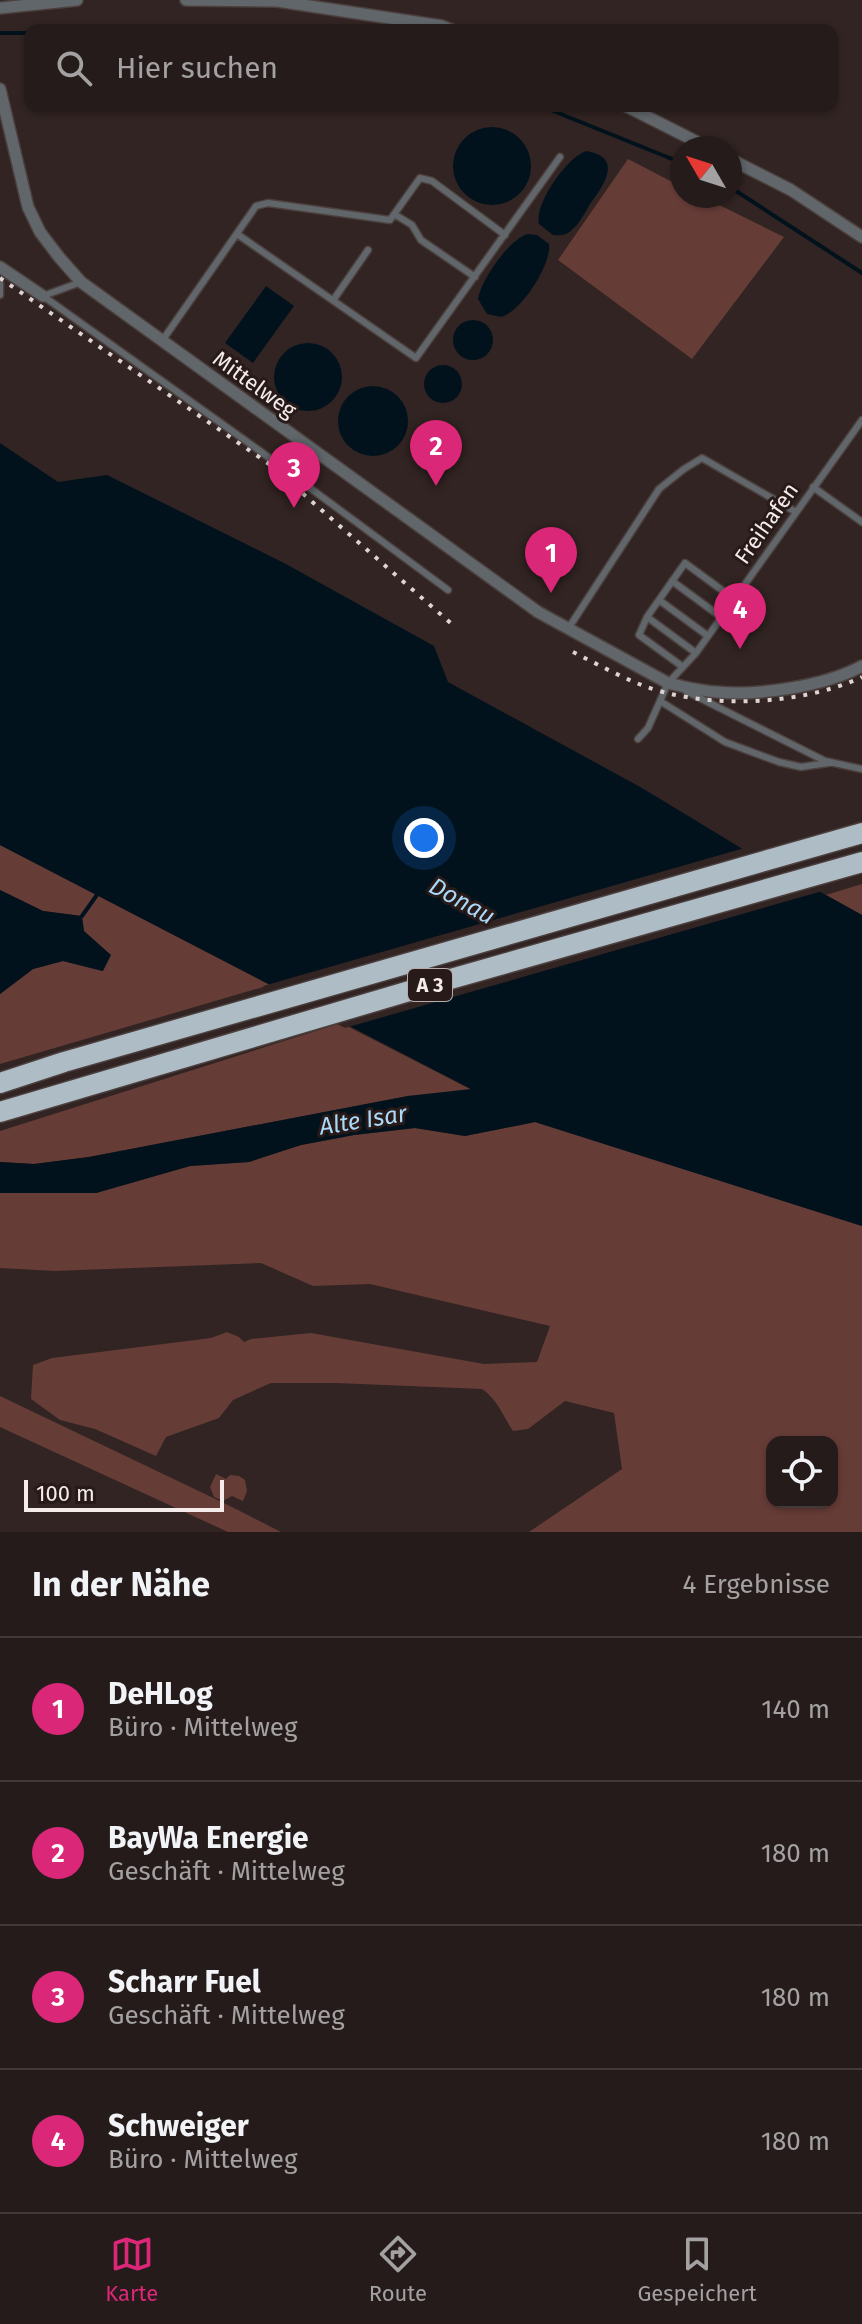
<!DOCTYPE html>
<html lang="de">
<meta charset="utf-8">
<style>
:root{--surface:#251b1a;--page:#312827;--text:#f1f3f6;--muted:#a3a1a2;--line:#423939;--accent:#db2777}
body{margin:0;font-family:"Fira Sans",sans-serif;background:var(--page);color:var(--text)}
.controls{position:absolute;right:24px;bottom:24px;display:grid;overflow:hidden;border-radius:16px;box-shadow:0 2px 6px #0004}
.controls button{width:72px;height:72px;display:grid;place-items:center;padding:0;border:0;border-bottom:2px solid var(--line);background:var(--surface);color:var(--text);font:40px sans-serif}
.compass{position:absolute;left:670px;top:136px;width:72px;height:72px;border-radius:50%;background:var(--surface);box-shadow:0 2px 6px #0004;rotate:309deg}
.scale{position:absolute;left:24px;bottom:20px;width:200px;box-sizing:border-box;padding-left:8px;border:4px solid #f4ebea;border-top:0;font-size:22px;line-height:28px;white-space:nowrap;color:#f4ebea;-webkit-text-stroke:6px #271a18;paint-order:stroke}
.you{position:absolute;left:424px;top:838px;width:28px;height:28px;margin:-20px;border:6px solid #fff;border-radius:50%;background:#1a73e8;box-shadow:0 0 0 12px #1a73e833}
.badge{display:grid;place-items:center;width:52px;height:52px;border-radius:50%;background:var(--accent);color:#fff;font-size:26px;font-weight:700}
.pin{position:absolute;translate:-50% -66px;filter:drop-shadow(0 2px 4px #0008)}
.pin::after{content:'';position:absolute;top:42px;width:28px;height:24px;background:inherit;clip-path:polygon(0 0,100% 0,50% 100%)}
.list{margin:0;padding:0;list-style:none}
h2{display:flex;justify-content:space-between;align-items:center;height:104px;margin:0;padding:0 32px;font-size:34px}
h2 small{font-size:26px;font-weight:400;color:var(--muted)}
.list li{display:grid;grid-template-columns:52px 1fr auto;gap:24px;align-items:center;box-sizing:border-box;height:144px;padding:0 32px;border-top:2px solid var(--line)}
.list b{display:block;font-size:30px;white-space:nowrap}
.list p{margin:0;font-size:26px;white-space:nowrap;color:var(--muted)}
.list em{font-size:26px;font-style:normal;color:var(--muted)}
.icon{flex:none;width:44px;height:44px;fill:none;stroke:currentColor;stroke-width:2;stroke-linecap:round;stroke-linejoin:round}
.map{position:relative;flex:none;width:862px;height:1532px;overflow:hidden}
.search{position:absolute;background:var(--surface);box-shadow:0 2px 6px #0004;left:24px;right:24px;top:24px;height:88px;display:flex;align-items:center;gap:20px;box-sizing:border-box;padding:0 28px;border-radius:16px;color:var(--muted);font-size:30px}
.sheet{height:680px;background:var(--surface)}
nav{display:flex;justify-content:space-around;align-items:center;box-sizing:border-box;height:112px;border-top:2px solid var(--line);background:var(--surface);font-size:22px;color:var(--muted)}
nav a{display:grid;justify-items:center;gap:4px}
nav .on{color:var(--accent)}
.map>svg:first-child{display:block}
.green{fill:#663c37;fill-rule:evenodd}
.water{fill:#02121d}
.pier{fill:#312422}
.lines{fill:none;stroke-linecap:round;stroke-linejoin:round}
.stream{stroke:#02121d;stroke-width:4}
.service-casing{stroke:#4c403e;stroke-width:9}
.minor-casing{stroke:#4c403e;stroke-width:14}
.motorway-casing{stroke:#4c403e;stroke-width:23}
.service{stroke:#60666a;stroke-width:6}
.minor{stroke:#60666a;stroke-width:11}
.motorway{stroke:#aebcc6;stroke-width:20}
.rail{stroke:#ded4d3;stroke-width:4;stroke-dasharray:4 8;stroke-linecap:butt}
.labels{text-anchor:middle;stroke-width:6;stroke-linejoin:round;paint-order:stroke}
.shield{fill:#271a18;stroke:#b6acab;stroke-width:2}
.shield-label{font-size:20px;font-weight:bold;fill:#f4ebea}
.street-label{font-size:22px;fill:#f4ebea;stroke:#271a18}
.water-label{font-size:24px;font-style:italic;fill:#aadafa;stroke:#271a18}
</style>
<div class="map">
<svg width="862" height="1532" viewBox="0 0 862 1532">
<rect width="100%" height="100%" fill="#312422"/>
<!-- green -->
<path class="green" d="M 628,159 L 682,187 L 682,196 L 701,196 L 784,237 L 692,359 L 558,260 Z
M 0,845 L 270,985 L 0,1064 L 0,994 L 33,969 L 63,961 L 102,971 L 84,931 L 81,916 L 43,911 L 0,890 Z
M 862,884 L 862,915 L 826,895 Z
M 341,1023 L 472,1090 L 408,1096 L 89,1157 L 34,1164 L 0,1162 L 0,1131 Z
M 535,1122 L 862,1226 L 862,1532 L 529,1532 L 622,1469 L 614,1413 L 565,1401 L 528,1429 L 513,1431 C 503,1416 497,1399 482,1389 L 336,1383 L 271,1383 L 233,1400 L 219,1418 L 166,1437 L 156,1456 L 95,1429 L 60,1420 L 31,1399 L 33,1365 L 52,1358 L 211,1338 L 227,1332 L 239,1337 L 244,1342 L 251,1339 L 311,1333 L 484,1364 L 537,1362 L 550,1326 L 370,1284 L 313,1286 L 261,1263 L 55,1271 L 0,1268 L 0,1193 L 96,1193 L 190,1166 L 249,1162 L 301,1145 L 354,1135 L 415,1128 L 465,1136 ZM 772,1442 L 832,1442 L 832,1502 L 772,1502 Z
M 0,1396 L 228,1505 L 281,1532 L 228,1532 L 0,1427 Z
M 216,1474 L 226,1479 L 230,1475 L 239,1476 L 245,1480 L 247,1491 L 243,1501 L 232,1496 L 223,1501 L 214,1497 L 210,1487 Z"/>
<!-- water -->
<path class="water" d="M453 166a39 39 0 1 1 78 0a39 39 0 1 1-78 0Z
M 586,151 C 624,157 604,185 590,204 C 584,214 577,229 566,234 C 561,236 557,235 553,235 L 539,224 C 534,204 567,157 586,151 Z
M 528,234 L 537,235 L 549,244 C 552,264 521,312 501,317 L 487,314 L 478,299 C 481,280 509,239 528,234 Z
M 266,286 L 294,306 L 253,363 L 225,343 Z
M453 340a20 20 0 1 1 40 0a20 20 0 1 1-40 0Z
M274 377a34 34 0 1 1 68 0a34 34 0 1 1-68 0Z
M424 384a19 19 0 1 1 38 0a19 19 0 1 1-38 0Z
M338 421a35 35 0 1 1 70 0a35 35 0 1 1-70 0Z
M 0,443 L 58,482 L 107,475 L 284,563 L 434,646 L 448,682 L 642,788 L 741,848 L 862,915 L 862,1226 L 535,1122 L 465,1136 L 415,1128 L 354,1135 L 301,1145 L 249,1162 L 190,1166 L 96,1193 L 0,1193 L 0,1162 L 34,1164 L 89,1157 L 408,1096 L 471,1089 L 0,845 Z
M 0,890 L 43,911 L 82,916 L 84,931 L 111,955 L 103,971 L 63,961 L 33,969 L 0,994 Z"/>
<!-- pier -->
<path class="pier" d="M 748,847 L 826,890 L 345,1028 L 263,986 Z"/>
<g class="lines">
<!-- stream -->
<path class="stream" d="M 0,33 L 30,33
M 541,106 L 682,163
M 730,187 L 862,273
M 82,916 L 99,892"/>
<!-- service casing -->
<g class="service-casing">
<path id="service" d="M 394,214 L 412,225 L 421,240 L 475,277
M 237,234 L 416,358 L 560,157
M 0,284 L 0,295
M 43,296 L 260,451 L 448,590
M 43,296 L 81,282
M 334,299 L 368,250
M 162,341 L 256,206 L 268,203 L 390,220 L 420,178 L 432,181 L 505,235
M 813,487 L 862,522
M 672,581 L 721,617
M 659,600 L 708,636
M 647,617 L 696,653
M 568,629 L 659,489 L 684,469 L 702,458 L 796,512
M 683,667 L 639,635 L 647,617 L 685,563 L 734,599
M 686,691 L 825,761 L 862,769
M 660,701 L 725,742 L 779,762 L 801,767 L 828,763
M 638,739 L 648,728 L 668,683 L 696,653 L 862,420"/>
</g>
<!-- minor casing -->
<g class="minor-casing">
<path id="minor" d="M 186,0 L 277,1 L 442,26 L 452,30
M 0,8 L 77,0
M 0,89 L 28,207 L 40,232 L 59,257 L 81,282 L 538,612 L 668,683 C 684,687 701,691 717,692 C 759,696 825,686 862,666
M 626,106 L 709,148
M 730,159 L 791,190 L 862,237
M 0,267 L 43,296"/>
</g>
<!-- motorway casing -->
<g class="motorway-casing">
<path id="motorway" d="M 0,1083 L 64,1062 L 862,833
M 0,1112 L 433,984 L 862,862"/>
</g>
<!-- service -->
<use href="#service" class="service"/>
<!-- minor -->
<use href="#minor" class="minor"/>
<!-- motorway -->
<use href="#motorway" class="motorway"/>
<!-- rail -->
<path class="rail" d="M 0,278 L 269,464 L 454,626
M 573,652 C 595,663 617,675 639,684 C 703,710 800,706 862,677"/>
</g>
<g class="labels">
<!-- shield labels -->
<rect class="shield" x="408" y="969" width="44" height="32" rx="6"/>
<g class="shield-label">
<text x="430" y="992">A 3</text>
</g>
<!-- street labels -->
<g class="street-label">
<text transform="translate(255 384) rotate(36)" y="8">Mittelweg</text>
<text transform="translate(766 523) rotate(-55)" y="8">Freihafen</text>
</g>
<!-- water labels -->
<g class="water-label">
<text transform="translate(462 901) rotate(29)" y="8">Donau</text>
<text transform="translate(363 1120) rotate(-9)" y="8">Alte Isar</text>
</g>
</g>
</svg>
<div class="controls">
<button><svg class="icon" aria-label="locate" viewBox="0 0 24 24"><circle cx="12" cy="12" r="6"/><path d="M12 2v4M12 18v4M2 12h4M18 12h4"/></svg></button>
</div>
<svg class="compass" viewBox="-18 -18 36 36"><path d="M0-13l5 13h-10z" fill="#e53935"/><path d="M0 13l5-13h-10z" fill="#a3a1a2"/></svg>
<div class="scale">100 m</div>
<div class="you"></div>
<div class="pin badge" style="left:551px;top:593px">1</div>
<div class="pin badge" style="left:436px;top:486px">2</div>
<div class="pin badge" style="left:294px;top:508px">3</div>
<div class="pin badge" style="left:740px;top:649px">4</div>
<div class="search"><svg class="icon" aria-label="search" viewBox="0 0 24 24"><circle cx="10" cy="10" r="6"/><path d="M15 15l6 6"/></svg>Hier suchen</div>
</div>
<section class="sheet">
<h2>In der Nähe<small>4 Ergebnisse</small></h2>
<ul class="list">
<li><span class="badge">1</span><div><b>DeHLog</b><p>Büro · Mittelweg</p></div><em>140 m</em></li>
<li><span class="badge">2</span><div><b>BayWa Energie</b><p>Geschäft · Mittelweg</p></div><em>180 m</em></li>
<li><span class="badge">3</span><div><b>Scharr Fuel</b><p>Geschäft · Mittelweg</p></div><em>180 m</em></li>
<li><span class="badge">4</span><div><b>Schweiger</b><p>Büro · Mittelweg</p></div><em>180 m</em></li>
</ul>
</section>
<nav>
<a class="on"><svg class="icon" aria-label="map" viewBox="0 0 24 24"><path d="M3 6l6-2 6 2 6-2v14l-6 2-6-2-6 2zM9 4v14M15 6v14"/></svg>Karte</a>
<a><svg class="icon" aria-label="directions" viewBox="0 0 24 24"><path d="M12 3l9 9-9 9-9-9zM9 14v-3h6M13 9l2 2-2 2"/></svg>Route</a>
<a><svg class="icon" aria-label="saved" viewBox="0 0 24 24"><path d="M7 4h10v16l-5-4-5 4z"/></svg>Gespeichert</a>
</nav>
